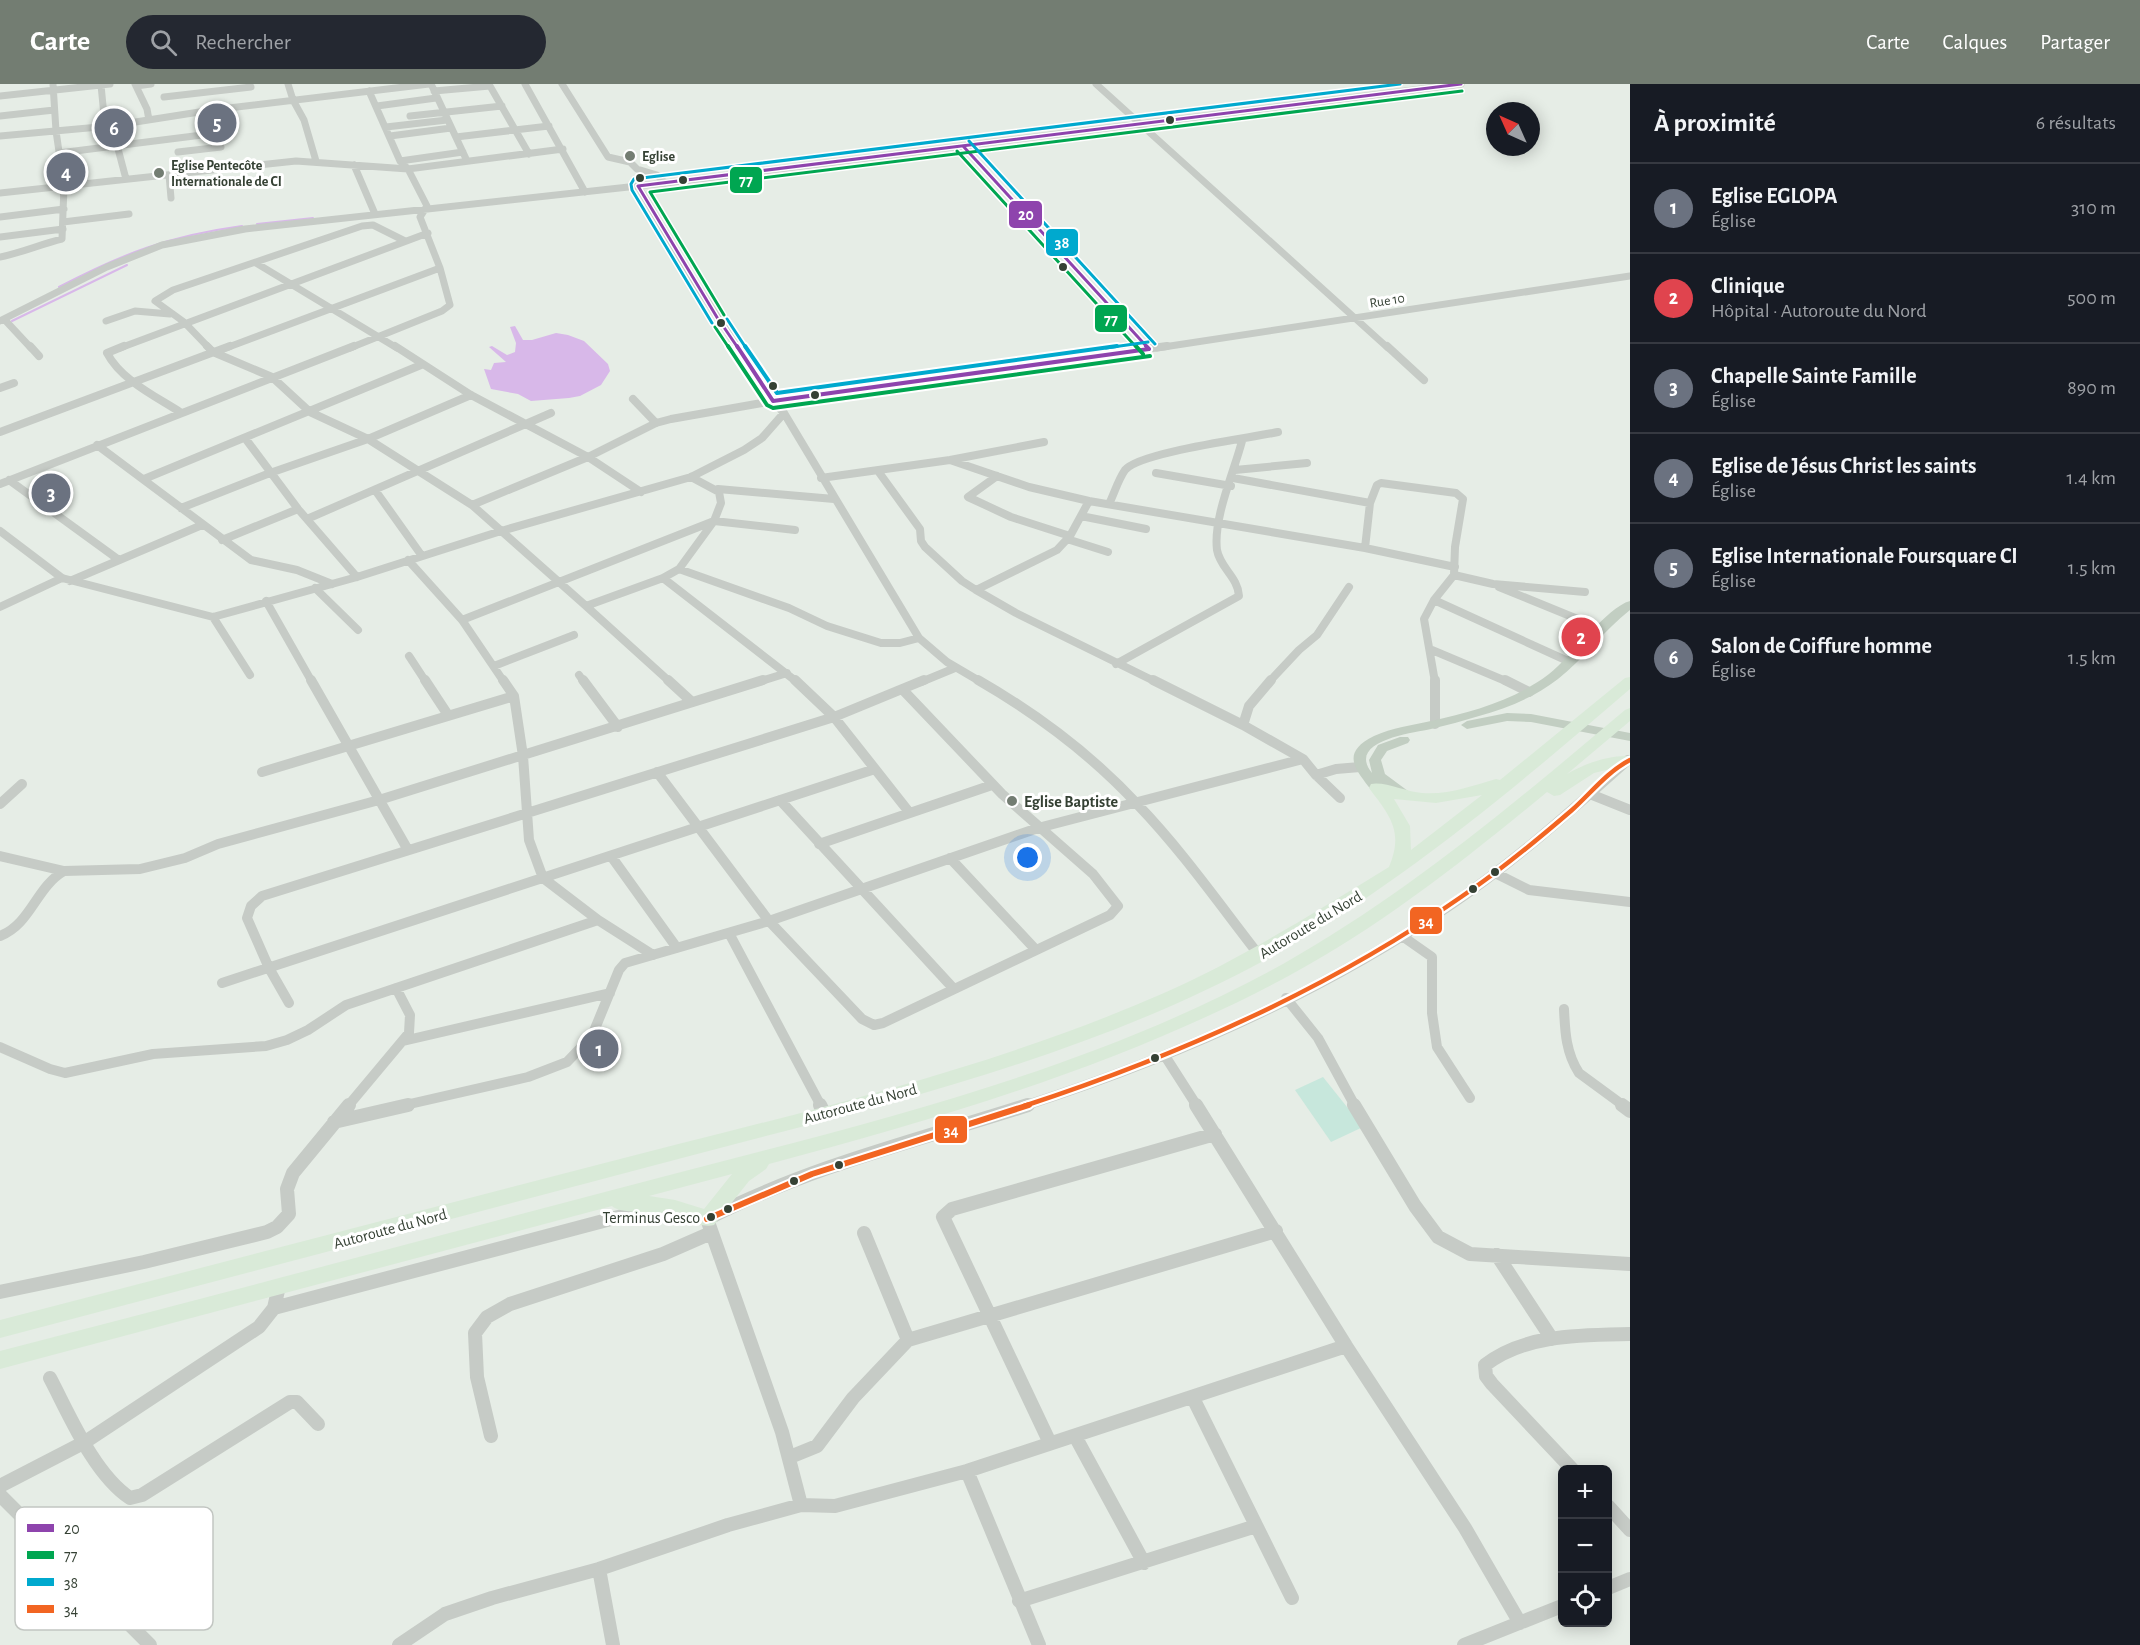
<!DOCTYPE html>
<html lang="fr">
<meta charset="utf-8">
<style>
:root{--surface:#171b24;--page:#242831;--text:#f1f3f6;--muted:#9ea1a6;--line:#363941;--accent:#737d72}
body{margin:0;font-family:"Alegreya Sans",sans-serif;background:var(--page);color:var(--text)}
.controls{position:absolute;right:18px;bottom:18px;display:grid;overflow:hidden;border-radius:9px;box-shadow:0 3px 15px #0003}
.controls button{width:54px;height:54px;display:grid;place-items:center;padding:0;border:0;border-bottom:2px solid var(--line);background:var(--surface);color:var(--text);font:30px sans-serif}
.compass{position:absolute;left:1486px;top:18px;width:54px;height:54px;border-radius:50%;background:var(--surface);box-shadow:0 3px 15px #0003;rotate:315deg}
.you{position:absolute;left:1028px;top:774px;width:21px;height:21px;margin:-15px;border:4px solid #fff;border-radius:50%;background:#1a73e8;box-shadow:0 0 0 9px #1a73e833}
.badge{display:grid;place-items:center;width:39px;height:39px;border-radius:50%;background:var(--accent);color:#fff;font-size:20px;font-weight:700}
.pin{position:absolute;translate:-50% -50%;border:3px solid #fff;box-shadow:0 2px 6px #0006}
.list{margin:0;padding:0;list-style:none}
h2{display:flex;justify-content:space-between;align-items:center;height:78px;margin:0;padding:0 24px;font-size:26px}
h2 small{font-size:20px;font-weight:400;color:var(--muted)}
.list li{display:grid;grid-template-columns:39px 1fr auto;gap:18px;align-items:center;box-sizing:border-box;height:90px;padding:0 24px;border-top:2px solid var(--line)}
.list b{display:block;font-size:22px;white-space:nowrap}
.list p{margin:0;font-size:20px;white-space:nowrap;color:var(--muted)}
.list em{font-size:20px;font-style:normal;color:var(--muted)}
.icon{flex:none;width:33px;height:33px;fill:none;stroke:currentColor;stroke-width:2;stroke-linecap:round;stroke-linejoin:round}
.map{position:relative;flex:none;width:1630px;height:1561px;overflow:hidden}
header{display:flex;align-items:center;gap:36px;box-sizing:border-box;height:84px;padding:0 30px;background:var(--accent);color:#fff}
header strong{font-size:28px}
nav{display:flex;gap:33px;margin-inline-start:auto;font-size:21px}
.search{width:420px;height:54px;background:var(--page);display:flex;align-items:center;gap:15px;box-sizing:border-box;padding:0 21px;border-radius:33px;color:var(--muted);font-size:22px}
main{display:flex}
aside{flex:1;background:var(--surface)}
.map>svg:first-child{display:block}
.green{fill:#c7e7dc}
.water{fill:#d8b8e9}
.lines{fill:none;stroke-linecap:round;stroke-linejoin:round}
.stream{stroke:#d8b8e9;stroke-width:2}
.minor-far3{stroke:#c6cbc6;stroke-width:7}
.minor-far2{stroke:#c6cbc6;stroke-width:8}
.minor-far1{stroke:#c6cbc6;stroke-width:10}
.minor{stroke:#c6cbc6;stroke-width:14}
.major{fill:#c2cec2;fill-rule:evenodd}
.highway{fill:#d9ead8;fill-rule:evenodd}
.bus-1-far1-casing{stroke:#fff;stroke-width:6}
.bus-1-casing{stroke:#fff;stroke-width:8}
.bus-2-far1-casing{stroke:#fff;stroke-width:6}
.bus-2-casing{stroke:#fff;stroke-width:8}
.bus-3-far1-casing{stroke:#fff;stroke-width:6}
.bus-3-casing{stroke:#fff;stroke-width:8}
.bus-4-far1-casing{stroke:#fff;stroke-width:9}
.bus-4-casing{stroke:#fff;stroke-width:10}
.bus-1-far1{stroke:#8e44ad;stroke-width:3}
.bus-1{stroke:#8e44ad;stroke-width:4}
.bus-2-far1{stroke:#00a651;stroke-width:3}
.bus-2{stroke:#00a651;stroke-width:4}
.bus-3-far1{stroke:#00a9ce;stroke-width:3}
.bus-3{stroke:#00a9ce;stroke-width:4}
.bus-4-far1{stroke:#f26522;stroke-width:4.5}
.bus-4{stroke:#f26522;stroke-width:6}
.bus-dot{fill:#354134;stroke:#fff;stroke-width:2}
.poi-dot{fill:#737d72;stroke:#fff;stroke-width:2}
.labels{text-anchor:middle;stroke-width:6;stroke-linejoin:round;paint-order:stroke}
.far-poi-label{font-size:14px;font-weight:bold;fill:#354134;stroke:#fff;text-anchor:start}
.far-street-label{font-size:14px;fill:#354134;stroke:#fff}
.poi-label{font-size:16px;font-weight:bold;fill:#354134;stroke:#fff;text-anchor:start}
.street-label{font-size:16px;fill:#354134;stroke:#fff}
.near-bus-label{font-size:16px;fill:#354134;stroke:#fff;text-anchor:end}
.key{fill:#fff;stroke:#c2c6c2;stroke-width:1.5}
.key-label{font-size:16px;fill:#354134}
.line-badge{stroke:#fff;stroke-width:2}
.badge-label{font-size:16px;text-anchor:middle;font-weight:bold;fill:#fff}
</style>
<header>
<strong>Carte</strong>
<div class="search"><svg class="icon" aria-label="search" viewBox="0 0 24 24"><circle cx="10" cy="10" r="6"/><path d="M15 15l6 6"/></svg>Rechercher</div>
<nav><a>Carte</a><a>Calques</a><a>Partager</a></nav>
</header>
<main>
<div class="map">
<svg width="1630" height="1561" viewBox="0 0 1630 1561">
<rect width="100%" height="100%" fill="#e6ede6"/>
<!-- green -->
<path class="green" d="M 1323,993 L 1363,1043 L 1331,1058 L 1295,1006 Z"/>
<!-- water -->
<path class="water" d="M 515,242 L 523,256 L 532,256 L 556,249 L 568,251 L 584,257 L 608,280 L 610,287 L 601,301 L 580,312 L 569,314 L 531,317 L 518,310 L 491,305 L 484,285 L 491,286 L 494,279 L 506,278 L 489,263 L 492,262 L 507,271 L 515,268 L 516,259 L 510,243 Z"/>
<g class="lines">
<!-- stream -->
<path class="stream" d="M 257,140 L 313,134
M 59,203 C 124,169 169,152 242,142
M 12,237 L 127,181"/>
<!-- minor-far3 -->
<path class="minor-far3" d="M 135,0 L 147,25 L 149,36
M 288,0 L 293,16 L 304,36 L 316,77
M 525,0 L 585,108
M 562,0 L 608,73 L 630,78 L 637,85 L 657,91 L 665,99
M 1096,0 L 1388,264
M 101,1 L 105,42
M 136,2 L 151,0
M 432,2 L 467,77
M 434,7 L 490,2 L 529,70
M 0,12 L 110,0
M 164,13 L 251,3
M 377,22 L 436,14
M 0,32 L 54,26
M 410,32 L 502,22
M 386,43 L 447,36
M 0,52 L 110,42 L 212,26 L 429,0
M 390,52 L 451,44
M 456,53 L 549,42
M 117,61 L 126,95
M 178,68 L 221,63 L 212,26
M 59,69 L 218,49
M 400,77 L 463,68
M 354,81 L 375,130
M 169,91 L 171,114
M 638,102 L 696,200 L 738,264
M 0,109 L 296,77 L 408,85 L 563,65
M 0,133 L 64,125
M 63,138 L 129,130
M 0,153 L 63,145
M 0,173 C 21,169 41,160 62,155 L 64,102 L 56,47 L 53,0
M 256,179 L 397,264
M 4,235 L 31,264
M 0,237 L 107,183 L 162,161 L 245,145 L 665,99 L 1461,0
M 106,237 L 135,227 L 170,230
M 120,264 L 428,149
M 209,264 L 184,238 L 155,217 L 173,206 L 362,142 L 373,141 L 405,157
M 226,264 L 440,184
M 350,264 L 442,227 L 450,221 L 440,184 L 420,133 L 427,122 L 408,85 L 400,77 L 369,7
M 1157,264 L 1630,192"/>
<!-- minor-far2 -->
<path class="minor-far2" d="M 30,262 L 39,272
M 124,262 L 107,269 C 121,296 155,312 180,328
M 207,262 L 213,268 L 272,293 L 310,328 L 368,355 L 472,421 L 586,522
M 395,262 L 471,311 L 588,373 L 641,408
M 737,262 L 773,317 L 784,329 L 919,554
M 1387,262 L 1424,296
M 0,304 L 14,299
M 633,315 L 656,339
M 0,348 L 230,262
M 245,354 L 298,425 L 357,493
M 97,361 L 251,476 L 297,486 L 332,500
M 950,376 L 1029,403 L 1089,417 L 1365,464 L 1455,483
M 1235,386 L 1307,379
M 878,387 L 920,445 L 921,457 L 925,463 L 962,497 L 976,506 L 1016,529 L 1156,598
M 1156,389 L 1231,402
M 997,392 L 968,413 L 1011,433 L 1070,452
M 821,394 L 950,376 L 1044,358
M 1233,394 L 1370,419
M 144,395 L 421,281
M 9,396 L 119,476
M 0,400 L 354,262
M 718,405 L 834,415
M 375,406 L 422,472
M 1109,420 C 1114,410 1118,396 1125,386 C 1139,368 1251,354 1278,348
M 472,421 L 588,373 L 656,339 L 671,335 L 773,317 L 1167,262
M 181,424 L 270,389 L 368,355 L 471,311
M 1081,432 L 1146,445
M 307,435 L 551,329
M 0,447 L 62,494 L 213,533 L 357,493 L 501,447 L 691,393 L 744,366 L 762,354 L 784,329
M 1067,455 L 1108,468
M 222,456 L 298,425
M 1365,464 L 1370,419 L 1377,401 L 1381,399 L 1456,409 L 1463,415 L 1455,463 L 1454,491 L 1434,516 L 1424,535 L 1435,598
M 408,476 L 462,536 L 504,598
M 679,485 L 714,437 L 795,446
M 1454,491 L 1493,500 L 1585,508
M 663,494 L 797,598
M 70,497 L 202,441
M 1499,503 L 1602,545
M 315,504 L 358,546
M 976,506 L 1057,466 L 1070,452 L 1089,417
M 1434,516 L 1570,578
M 266,517 L 312,598
M 0,523 L 62,494
M 213,533 L 250,591
M 462,536 L 714,437 L 721,419 L 719,408 L 691,393
M 1432,566 L 1508,598
M 409,572 L 426,598
M 1116,580 L 1239,512 C 1238,493 1220,484 1217,466 C 1213,434 1234,388 1242,357
M 494,582 L 574,551
M 579,591 L 584,598
M 670,598 L 586,522 L 663,494 L 679,485 L 789,524 L 827,542 L 881,559 L 900,559 L 919,554 L 947,578 L 981,598
M 758,598 L 787,589
M 921,598 L 955,584
M 1269,598 L 1299,566 L 1317,551 L 1349,503"/>
<!-- minor-far1 -->
<path class="minor-far1" d="M 311,596 L 408,766
M 425,596 L 448,631
M 503,596 L 514,612 L 523,672 L 529,756 L 543,794 L 598,836 L 653,871
M 583,596 L 618,643
M 668,596 L 692,618
M 795,596 L 834,633 L 909,728
M 978,596 C 1037,630 1093,672 1139,722 C 1183,768 1220,821 1259,871
M 1153,596 L 1243,641 L 1303,675 L 1316,691 L 1336,685 L 1360,683
M 1435,596 L 1435,640
M 1505,596 L 1529,608
M 1243,641 L 1249,622 L 1271,596
M 262,688 L 514,612
M 657,688 L 769,837 L 862,935 L 874,941 L 883,939 L 1110,831 L 1118,822 L 1093,790 L 1002,710 L 903,606
M 1316,691 L 1340,714
M 1590,710 L 1630,726
M 780,716 L 953,904
M 0,720 L 22,700
M 819,760 L 992,701
M 0,772 L 64,787 L 140,785 L 185,774 L 218,760 L 379,716 L 763,596
M 611,772 L 677,864
M 950,774 L 1036,866
M 1495,789 L 1529,806 L 1630,818
M 729,849 L 821,1022
M 0,852 C 31,840 36,803 64,787
M 1402,852 L 1432,873 L 1432,929 L 1437,963 L 1470,1014
M 222,899 L 875,685
M 1286,914 L 1318,954 L 1355,1022
M 289,919 L 269,884 L 247,834 L 251,822 L 262,812 L 834,633 L 924,596
M 1564,925 C 1565,948 1566,969 1579,989 L 1624,1022
M 403,957 L 610,909
M 0,963 L 50,985 L 65,989 L 153,970 L 266,962 L 287,956 L 308,946 L 346,921 L 598,836
M 1165,972 L 1197,1022
M 348,1022 L 409,949 L 410,931 L 396,904
M 401,1022 L 528,993 L 567,978 L 592,952 L 619,886 L 625,879 L 769,837 L 1038,744 L 1303,675
M 1024,1022 C 1173,974 1319,910 1449,822 C 1513,779 1571,727 1628,676"/>
<!-- minor -->
<path class="minor" d="M 820,1021 L 824,1029
M 1196,1021 L 1346,1262 L 1465,1444 L 1520,1539
M 1354,1021 L 1415,1122 L 1438,1153 L 1470,1170 L 1630,1180
M 1622,1021 L 1630,1027
M 334,1038 L 408,1021
M 864,1149 L 908,1256
M 1497,1171 L 1552,1255
M 0,1208 L 144,1178 L 267,1148 L 277,1143 L 289,1130 L 287,1105 L 293,1089 L 349,1021
M 274,1224 L 626,1131
M 50,1294 C 70,1332 94,1390 130,1414 L 142,1411 L 290,1318 L 297,1318 L 318,1340
M 1193,1314 L 1292,1514
M 491,1352 L 477,1293 L 475,1249 L 487,1233 L 510,1220 L 663,1170 L 711,1149
M 1075,1352 L 1144,1479
M 1050,1359 L 943,1133 L 952,1125 L 1215,1050
M 790,1373 L 817,1362 L 853,1314 L 908,1256 L 1276,1147
M 1573,1386 L 1492,1300 L 1486,1292 L 1485,1281 C 1525,1250 1581,1251 1630,1250
M 967,1387 L 1039,1561
M 0,1402 L 85,1358 L 259,1243 L 274,1224 L 279,1202
M 0,1411 L 150,1561
M 801,1421 L 782,1348 L 707,1135 C 810,1082 919,1056 1028,1021
M 1608,1422 L 1630,1446
M 599,1485 L 613,1561
M 1608,1504 L 1630,1495
M 1019,1517 L 1256,1442
M 399,1561 L 445,1530 L 492,1514 L 599,1485 L 728,1441 L 801,1421 L 835,1422 L 967,1387 L 1346,1262
M 1464,1561 L 1562,1522"/>
<!-- major -->
<path class="major" d="M 1630,517 L 1630,526 C 1604,546 1584,575 1558,595 C 1535,613 1507,624 1479,632 C 1463,637 1447,641 1431,645 C 1412,649 1346,657 1372,689 L 1369,676 L 1378,661 L 1400,653 L 1408,653 L 1410,656 L 1408,659 L 1387,667 L 1381,676 L 1385,690 L 1408,707 L 1409,710 L 1408,713 L 1398,713 L 1383,703 L 1382,707 L 1372,707 C 1355,685 1340,669 1374,652 C 1392,644 1412,641 1431,637 C 1472,628 1515,616 1549,590 C 1571,573 1607,523 1630,517 Z
M 1507,629 L 1531,630 L 1630,649 L 1630,657 L 1531,638 L 1507,637 L 1467,645 L 1461,641 L 1467,637 Z"/>
<!-- highway -->
<path class="highway" d="M 1630,593 L 1630,605 C 1516,703 1398,803 1265,876 C 1085,974 879,1022 682,1074 C 455,1134 227,1194 0,1254 L 0,1236 C 198,1185 395,1133 593,1082 C 785,1032 982,989 1164,909 C 1243,874 1315,828 1389,783 C 1404,747 1390,732 1369,704 L 1371,700 C 1384,697 1407,708 1422,709 C 1449,711 1471,702 1496,695 L 1500,696 L 1625,594 ZM 1482,711 L 1411,766 L 1410,742 L 1394,715 L 1436,719 Z
M 1630,624 L 1630,637 L 1567,690 C 1586,679 1609,671 1630,672 L 1630,680 L 1594,689 L 1560,711 L 1554,712 L 1547,708 C 1467,774 1384,840 1292,890 C 1128,979 948,1032 769,1080 L 766,1085 L 749,1097 L 714,1141 C 701,1145 678,1132 663,1129 C 650,1127 620,1130 612,1122 L 0,1285 L 0,1267 C 221,1210 441,1151 662,1093 C 873,1038 1090,987 1283,880 C 1407,810 1516,718 1625,626 ZM 732,1090 L 704,1125 L 675,1116 L 649,1112 Z"/>
<!-- bus-1-far1 casing -->
<g class="bus-1-far1-casing">
<path id="bus-1-far1" d="M 963,62 L 1148,264
M 718,235 L 638,102 L 1461,0
M 721,239 L 738,264"/>
</g>
<!-- bus-1 casing -->
<g class="bus-1-casing">
<path id="bus-1" d="M 737,262 L 773,317 L 1149,265
M 1146,262 L 1149,265"/>
</g>
<!-- bus-2-far1 casing -->
<g class="bus-2-far1-casing">
<path id="bus-2-far1" d="M 957,67 L 1137,264
M 724,231 L 650,108 L 1462,7
M 715,243 L 729,264"/>
</g>
<!-- bus-2 casing -->
<g class="bus-2-casing">
<path id="bus-2" d="M 728,262 L 767,321 L 773,324 L 1150,272
M 1136,262 L 1143,270"/>
</g>
<!-- bus-3-far1 casing -->
<g class="bus-3-far1-casing">
<path id="bus-3-far1" d="M 969,57 L 1155,260
M 727,235 L 746,264
M 712,239 L 632,106 L 631,100 L 634,95 L 1400,0
M 1106,264 L 1148,258"/>
</g>
<!-- bus-3 casing -->
<g class="bus-3-casing">
<path id="bus-3" d="M 745,262 L 777,309 L 1117,262"/>
</g>
<!-- bus-4-far1 casing -->
<g class="bus-4-far1-casing">
<path id="bus-4-far1" d="M 1024,1022 C 1177,972 1329,905 1461,813 C 1500,787 1536,757 1572,726 C 1591,709 1607,688 1630,676"/>
</g>
<!-- bus-4 casing -->
<g class="bus-4-casing">
<path id="bus-4" d="M 707,1135 L 812,1090 L 1029,1021"/>
</g>
<!-- bus-1-far1 -->
<use href="#bus-1-far1" class="bus-1-far1"/>
<!-- bus-1 -->
<use href="#bus-1" class="bus-1"/>
<!-- bus-2-far1 -->
<use href="#bus-2-far1" class="bus-2-far1"/>
<!-- bus-2 -->
<use href="#bus-2" class="bus-2"/>
<!-- bus-3-far1 -->
<use href="#bus-3-far1" class="bus-3-far1"/>
<!-- bus-3 -->
<use href="#bus-3" class="bus-3"/>
<!-- bus-4-far1 -->
<use href="#bus-4-far1" class="bus-4-far1"/>
<!-- bus-4 -->
<use href="#bus-4" class="bus-4"/>
</g>
<!-- markers -->
<g class="bus-dot">
<circle cx="1170" cy="36" r="5"/>
<circle cx="640" cy="94" r="5"/>
<circle cx="683" cy="96" r="5"/>
<circle cx="1063" cy="183" r="5"/>
<circle cx="721" cy="239" r="5"/>
<circle cx="773" cy="302" r="5"/>
<circle cx="815" cy="311" r="5"/>
<circle cx="1495" cy="788" r="5"/>
<circle cx="1473" cy="805" r="5"/>
<circle cx="1155" cy="974" r="5"/>
<circle cx="839" cy="1081" r="5"/>
<circle cx="794" cy="1097" r="5"/>
<circle cx="728" cy="1125" r="5"/>
<circle cx="711" cy="1133" r="5"/>
</g>
<g class="poi-dot">
<circle cx="630" cy="72" r="6"/>
<circle cx="159" cy="89" r="6"/>
<circle cx="1012" cy="717" r="6"/>
</g>
<g class="labels">
<!-- far-poi labels -->
<g class="far-poi-label">
<text x="642" y="77">Eglise</text>
<text x="171" y="86">Eglise Pentecôte<tspan x="171" dy="16">Internationale de CI</tspan></text>
</g>
<!-- far-street labels -->
<g class="far-street-label">
<text transform="translate(1387 216) rotate(-9)" y="5">Rue 10</text>
</g>
<!-- poi labels -->
<g class="poi-label">
<text x="1024" y="723">Eglise Baptiste</text>
</g>
<!-- street labels -->
<g class="street-label">
<text transform="translate(1310 840) rotate(-31)" y="6">Autoroute du Nord</text>
<text transform="translate(860 1019) rotate(-15)" y="6">Autoroute du Nord</text>
<text transform="translate(390 1144) rotate(-15)" y="6">Autoroute du Nord</text>
</g>
<!-- near-bus labels -->
<g class="near-bus-label">
<text x="700" y="1139">Terminus Gesco</text>
</g>
</g>
<!-- legend -->
<rect x="15" y="1423" width="198" height="123" rx="9" class="key"/>
<rect x="27" y="1440" width="27" height="8" fill="#8e44ad"/>
<rect x="27" y="1467" width="27" height="8" fill="#00a651"/>
<rect x="27" y="1494" width="27" height="8" fill="#00a9ce"/>
<rect x="27" y="1521" width="27" height="8" fill="#f26522"/>
<g class="key-label">
<text x="64" y="1450">20</text>
<text x="64" y="1477">77</text>
<text x="64" y="1504">38</text>
<text x="64" y="1531">34</text>
</g>
<g class="line-badge">
<rect x="729" y="82" width="34" height="28" rx="6" fill="#00a651"/>
<rect x="1008" y="116" width="35" height="29" rx="6" fill="#8e44ad"/>
<rect x="1045" y="144" width="34" height="29" rx="6" fill="#00a9ce"/>
<rect x="1094" y="220" width="34" height="29" rx="6" fill="#00a651"/>
<rect x="1409" y="822" width="34" height="29" rx="6" fill="#f26522"/>
<rect x="934" y="1031" width="34" height="29" rx="6" fill="#f26522"/>
</g>
<g class="badge-label">
<text x="746" y="102">77</text>
<text x="1026" y="136">20</text>
<text x="1062" y="164">38</text>
<text x="1111" y="241">77</text>
<text x="1426" y="843">34</text>
<text x="951" y="1052">34</text>
</g>
</svg>
<div class="controls">
<button>+</button>
<button>−</button>
<button><svg class="icon" aria-label="locate" viewBox="0 0 24 24"><circle cx="12" cy="12" r="6"/><path d="M12 2v4M12 18v4M2 12h4M18 12h4"/></svg></button>
</div>
<svg class="compass" viewBox="-18 -18 36 36"><path d="M0-13l5 13h-10z" fill="#e53935"/><path d="M0 13l5-13h-10z" fill="#9ea1a6"/></svg>
<div class="you"></div>
<div class="pin badge" style="left:599px;top:965px;background:#6b7280">1</div>
<div class="pin badge" style="left:1581px;top:553px;background:#e0444e">2</div>
<div class="pin badge" style="left:51px;top:409px;background:#6b7280">3</div>
<div class="pin badge" style="left:66px;top:88px;background:#6b7280">4</div>
<div class="pin badge" style="left:217px;top:39px;background:#6b7280">5</div>
<div class="pin badge" style="left:114px;top:44px;background:#6b7280">6</div>
</div>
<aside>
<h2>À proximité<small>6 résultats</small></h2>
<ul class="list">
<li><span class="badge" style="background:#6b7280">1</span><div><b>Eglise EGLOPA</b><p>Église</p></div><em>310 m</em></li>
<li><span class="badge" style="background:#e0444e">2</span><div><b>Clinique</b><p>Hôpital · Autoroute du Nord</p></div><em>500 m</em></li>
<li><span class="badge" style="background:#6b7280">3</span><div><b>Chapelle Sainte Famille</b><p>Église</p></div><em>890 m</em></li>
<li><span class="badge" style="background:#6b7280">4</span><div><b>Eglise de Jésus Christ les saints</b><p>Église</p></div><em>1.4 km</em></li>
<li><span class="badge" style="background:#6b7280">5</span><div><b>Eglise Internationale Foursquare CI</b><p>Église</p></div><em>1.5 km</em></li>
<li><span class="badge" style="background:#6b7280">6</span><div><b>Salon de Coiffure homme</b><p>Église</p></div><em>1.5 km</em></li>
</ul>
</aside>
</main>
